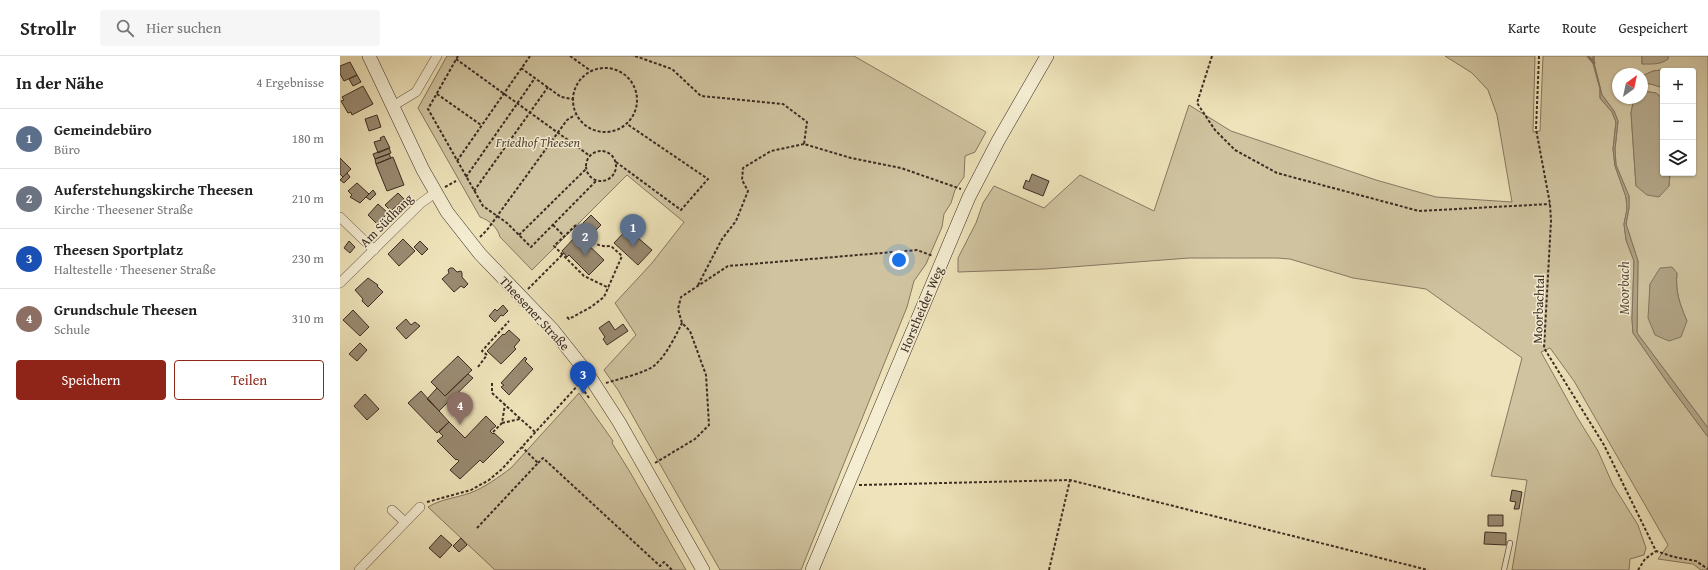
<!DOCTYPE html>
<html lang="de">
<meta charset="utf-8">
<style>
:root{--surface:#fff;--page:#f6f6f6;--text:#222;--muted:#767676;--line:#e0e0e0;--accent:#8f2418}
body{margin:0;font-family:"Gentium Book Plus",serif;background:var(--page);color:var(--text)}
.controls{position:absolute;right:12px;top:12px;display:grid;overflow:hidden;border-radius:4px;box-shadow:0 1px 3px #0004}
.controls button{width:36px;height:36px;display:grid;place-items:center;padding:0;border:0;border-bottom:1px solid var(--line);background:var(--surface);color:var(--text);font:20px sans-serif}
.compass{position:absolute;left:1272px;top:12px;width:36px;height:36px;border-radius:50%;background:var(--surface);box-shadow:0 1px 3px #0004;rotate:33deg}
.you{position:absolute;left:559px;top:204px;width:14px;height:14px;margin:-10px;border:3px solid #fff;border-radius:50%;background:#1a73e8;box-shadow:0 0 0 6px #1a73e833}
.badge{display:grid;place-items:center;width:26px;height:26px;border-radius:50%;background:var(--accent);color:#fff;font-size:13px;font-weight:700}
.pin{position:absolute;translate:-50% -33px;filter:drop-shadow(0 1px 2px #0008)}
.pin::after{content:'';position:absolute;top:21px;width:14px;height:12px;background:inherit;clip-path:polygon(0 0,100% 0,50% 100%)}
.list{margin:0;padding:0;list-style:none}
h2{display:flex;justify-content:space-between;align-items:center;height:52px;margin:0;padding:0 16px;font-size:17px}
h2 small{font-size:13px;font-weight:400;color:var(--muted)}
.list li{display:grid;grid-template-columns:26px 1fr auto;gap:12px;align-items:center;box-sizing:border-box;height:60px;padding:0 16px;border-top:1px solid var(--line)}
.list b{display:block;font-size:15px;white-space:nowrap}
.list p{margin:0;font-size:13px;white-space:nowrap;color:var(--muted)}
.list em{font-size:13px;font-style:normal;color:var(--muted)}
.actions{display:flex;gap:8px;padding:12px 16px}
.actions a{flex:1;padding:9px 0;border:1px solid var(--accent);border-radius:4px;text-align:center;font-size:14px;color:var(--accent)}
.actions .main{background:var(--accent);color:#fff}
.icon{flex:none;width:22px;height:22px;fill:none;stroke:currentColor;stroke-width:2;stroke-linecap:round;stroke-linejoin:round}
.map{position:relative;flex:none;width:1368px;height:514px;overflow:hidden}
header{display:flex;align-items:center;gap:24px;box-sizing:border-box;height:56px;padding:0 20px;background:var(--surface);border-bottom:1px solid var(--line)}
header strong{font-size:19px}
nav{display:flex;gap:22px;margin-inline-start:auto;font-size:14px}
.search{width:280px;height:36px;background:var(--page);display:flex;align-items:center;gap:10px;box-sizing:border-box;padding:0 14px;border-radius:4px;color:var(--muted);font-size:15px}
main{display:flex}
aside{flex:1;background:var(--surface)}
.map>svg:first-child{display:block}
.green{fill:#d0c4a0;stroke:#877862;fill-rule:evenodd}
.water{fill:#b2a587;stroke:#84755f}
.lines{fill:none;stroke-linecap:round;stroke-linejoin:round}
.stream{stroke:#84755f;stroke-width:3}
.building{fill:#9a8b72;stroke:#3e2c23}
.lane-casing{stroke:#6a5a49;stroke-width:6}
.street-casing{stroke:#6a5a49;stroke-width:10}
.secondary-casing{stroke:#3e2c23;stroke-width:14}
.path{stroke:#3e2c23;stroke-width:2;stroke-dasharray:3 2;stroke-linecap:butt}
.lane{stroke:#f4edd2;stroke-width:4.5}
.street{stroke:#f4edd2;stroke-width:9}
.secondary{stroke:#f4edd2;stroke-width:13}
.labels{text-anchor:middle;stroke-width:3;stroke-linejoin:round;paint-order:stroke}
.park-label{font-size:13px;font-style:italic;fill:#5b4a3c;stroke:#f4edd2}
.street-label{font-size:13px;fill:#3e2c23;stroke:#f4edd2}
.water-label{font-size:14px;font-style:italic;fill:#615041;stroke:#f4edd2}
</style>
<header>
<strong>Strollr</strong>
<div class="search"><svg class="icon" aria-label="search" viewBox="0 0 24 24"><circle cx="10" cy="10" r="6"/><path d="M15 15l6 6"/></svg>Hier suchen</div>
<nav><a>Karte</a><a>Route</a><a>Gespeichert</a></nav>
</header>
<main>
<aside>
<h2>In der Nähe<small>4 Ergebnisse</small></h2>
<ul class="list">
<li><span class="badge" style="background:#5c6f8a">1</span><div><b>Gemeindebüro</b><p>Büro</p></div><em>180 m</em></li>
<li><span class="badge" style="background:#6b7280">2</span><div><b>Auferstehungskirche Theesen</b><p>Kirche · Theesener Straße</p></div><em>210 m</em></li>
<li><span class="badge" style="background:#1a4fb4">3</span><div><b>Theesen Sportplatz</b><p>Haltestelle · Theesener Straße</p></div><em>230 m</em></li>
<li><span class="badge" style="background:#8d6e63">4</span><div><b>Grundschule Theesen</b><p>Schule</p></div><em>310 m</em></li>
</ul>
<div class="actions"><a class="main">Speichern</a><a>Teilen</a></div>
</aside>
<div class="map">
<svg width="1368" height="514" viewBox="0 0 1368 514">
<rect width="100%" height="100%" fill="#eee3ba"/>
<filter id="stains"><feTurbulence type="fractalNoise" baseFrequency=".005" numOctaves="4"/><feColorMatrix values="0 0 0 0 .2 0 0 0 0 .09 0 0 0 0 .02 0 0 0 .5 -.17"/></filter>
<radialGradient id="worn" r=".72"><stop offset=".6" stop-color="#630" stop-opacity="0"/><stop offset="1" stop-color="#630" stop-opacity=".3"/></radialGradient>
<!-- green -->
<path class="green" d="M 107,0 L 514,0 L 646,76 L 635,96 L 625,100 L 624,121 L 615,134 L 611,147 L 604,158 L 602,171 L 586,208 L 574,225 L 567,251 L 461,514 L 380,514 L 278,334 L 264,314 L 296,279 L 275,247 L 312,207 L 344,166 L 287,119 L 192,214 L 160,181 C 158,172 149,164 140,161 L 78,52 Z
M 1105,0 L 1195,0 L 1193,76 L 1200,75 L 1203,0 L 1253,0 L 1253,7 L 1260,33 L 1260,42 L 1272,56 L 1276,66 L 1273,93 L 1275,110 L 1286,141 L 1287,153 L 1284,168 L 1286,184 L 1294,205 L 1292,263 L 1293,277 L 1327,326 L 1368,381 L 1368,514 L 1361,514 L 1353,508 L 1318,503 L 1328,489 L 1234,325 L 1210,292 L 1201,296 L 1237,361 L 1258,395 L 1273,429 L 1298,469 L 1306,492 L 1304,499 L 1290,503 L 1289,514 L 1172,514 L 1187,424 L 1151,420 L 1182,302 L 1086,233 L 1013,222 L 950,203 L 937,202 L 849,202 L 705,213 L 618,216 L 618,202 L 636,167 L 643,147 L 654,130 L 704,152 L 740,119 L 814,155 L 849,49 L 891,75 L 1036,124 L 1096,141 L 1172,146 L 1157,59 L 1148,34 L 1132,17 Z
M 1254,0 L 1302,0 L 1302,8 L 1328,3 L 1328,0 L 1368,0 L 1368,372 L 1297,277 L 1298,205 L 1286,168 L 1289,152 L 1289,140 L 1276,109 L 1275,93 L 1278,65 L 1274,55 L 1262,39 L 1254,7 ZM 1329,13 L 1329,15 L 1353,15 L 1353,117 L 1330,117 L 1329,130 L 1296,130 L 1291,57 L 1294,42 L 1278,42 L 1278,18 L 1302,18 L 1302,20 L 1313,15 ZM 1337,217 C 1335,235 1340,249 1347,265 L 1310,244 L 1310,228 Z
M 1302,27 L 1311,28 L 1323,32 L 1323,43 L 1316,37 L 1302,35 Z
M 239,337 L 273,385 L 272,387 L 290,416 L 346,514 L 155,514 L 88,451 C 101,443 116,442 130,437 C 144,432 159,421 171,412 Z"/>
<!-- water -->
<path class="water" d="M 1253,0 L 1254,0 L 1254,7 L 1262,39 L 1274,55 L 1278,65 L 1275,93 L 1276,109 L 1289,140 L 1289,152 L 1286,168 L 1298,205 L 1297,277 L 1368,372 L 1368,381 L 1327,326 L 1293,277 L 1292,263 L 1294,205 L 1286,184 L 1284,168 L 1287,153 L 1286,141 L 1275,110 L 1273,93 L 1276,66 L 1272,56 L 1260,42 L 1260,33 L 1253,7 Z
M 1302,0 L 1328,0 L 1328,3 C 1320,9 1312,8 1302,8 Z
M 1329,13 L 1329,15 L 1323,15 L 1323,32 L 1311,28 L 1302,27 L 1302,20 L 1313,15 Z
M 1302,35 L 1316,37 L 1323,43 L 1323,117 L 1330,117 L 1329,130 L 1319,141 L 1307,139 L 1296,130 L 1291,57 L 1294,42 L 1302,42 Z
M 1332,211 L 1337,217 C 1335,235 1340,249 1347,265 L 1341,281 L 1329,285 L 1315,279 L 1308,262 L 1310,228 L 1320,212 Z"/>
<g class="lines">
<!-- stream -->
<path class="stream" d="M 1248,0 L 1254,7"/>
</g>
<!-- building -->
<path class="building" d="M 10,6 L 17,19 L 4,25 L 0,18 L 0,10 Z
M 17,19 L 21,26 L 13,30 L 9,23 Z
M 23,30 L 33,48 L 12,59 L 11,56 L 8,57 L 1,45 L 4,44 L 2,41 Z
M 37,59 L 41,71 L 29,75 L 25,63 Z
M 44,80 L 50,92 L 38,97 L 34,86 L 41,84 L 40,82 Z
M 49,92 L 51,97 L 35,103 L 33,98 Z
M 49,98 L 51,102 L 36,108 L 35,103 Z
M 53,101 L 64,129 L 47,135 L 36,108 Z
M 0,102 L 11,113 L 3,121 L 0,118 Z
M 7,117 L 10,121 L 4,127 L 0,124 Z
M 692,118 L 709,125 L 703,140 L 683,132 L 686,124 L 689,126 Z
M 17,127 L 29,138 L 20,147 L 10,141 L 12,139 L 8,135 Z
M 33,134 L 36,138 L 30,144 L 26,141 Z
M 58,137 L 64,143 L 51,155 L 45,149 Z
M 38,148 L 48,157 L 37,168 L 28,159 Z
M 251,159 L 261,169 L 253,177 L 243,167 Z
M 292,168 L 301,176 L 297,181 L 312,194 L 298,209 L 274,187 Z
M 248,172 L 252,176 L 244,184 L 240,181 Z
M 236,180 L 238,182 L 240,181 L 264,204 L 249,219 L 229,199 L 227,201 L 222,195 Z
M 63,183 L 75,195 L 59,210 L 48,198 Z
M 9,185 L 15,191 L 10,197 L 4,192 Z
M 80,185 L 88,193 L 82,199 L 74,191 Z
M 110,212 L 113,212 L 117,216 L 121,215 L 122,217 L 122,221 L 128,228 L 124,232 L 121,230 L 114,236 L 102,223 L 109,217 L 108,214 Z
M 28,222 L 38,229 L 37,230 L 43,236 L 28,251 L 22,245 L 23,243 L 15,234 Z
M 163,249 L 168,255 L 163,260 L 161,259 L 155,266 L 149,260 L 155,253 L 157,255 Z
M 13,254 L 29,271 L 20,280 L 3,264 Z
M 66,263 L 71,269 L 75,266 L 80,270 L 66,283 L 56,272 Z
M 269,265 L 275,274 L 283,268 L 288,275 L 267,289 L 263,283 L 265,281 L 259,272 Z
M 169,274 L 180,284 L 174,291 L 176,293 L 161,308 L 147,295 L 163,278 L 164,279 Z
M 20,287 L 27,294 L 17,305 L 9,298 Z
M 118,300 L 132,314 L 105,340 L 91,326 Z
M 185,301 L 187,303 L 185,305 L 193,313 L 169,339 L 161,331 L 164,329 L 161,327 Z
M 128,318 L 133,322 L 99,355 L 87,343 L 97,332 L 105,340 Z
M 81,335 L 109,366 L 97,377 L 68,347 Z
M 25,338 L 39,353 L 27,364 L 14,350 Z
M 146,360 L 156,370 L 150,375 L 153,378 L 154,377 L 164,386 L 143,407 L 140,404 L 120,423 L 110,414 L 119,405 L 117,403 L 116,404 L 97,385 L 103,380 L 99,376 L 109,366 L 125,382 Z
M 1172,434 L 1182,436 L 1179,453 L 1174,453 L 1176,446 L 1170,445 Z
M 1148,459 L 1163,459 L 1163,470 L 1148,470 Z
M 1145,476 L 1166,477 L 1166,489 L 1144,488 Z
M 101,479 L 112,489 L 100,502 L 89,492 Z
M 121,482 L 127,489 L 119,496 L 113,490 Z"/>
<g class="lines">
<!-- lane casing -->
<g class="lane-casing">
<path id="lane" d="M 1164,514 L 1170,487"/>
</g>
<!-- street casing -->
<g class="street-casing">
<path id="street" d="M 53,50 L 76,36 L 97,0
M 0,161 L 34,194
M 0,227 L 81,147 L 95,137
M 52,454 L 65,466
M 19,514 L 80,451"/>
</g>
<!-- secondary casing -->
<g class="secondary-casing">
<path id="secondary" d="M 29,0 L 83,114 L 107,156 L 140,198 L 213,274 L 248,318 L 279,366 L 363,514
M 472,514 L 629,141 L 658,85 L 707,0"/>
</g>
<!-- path -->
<path class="path" d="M 118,0 L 88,53 L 143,150 L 167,167 L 191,191 L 256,125
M 230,0 L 251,15
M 295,0 L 332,13 L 361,40 L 443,48 L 467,66 L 464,88 L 511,102 L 561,112 L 621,133
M 872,0 L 857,47 L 875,74 L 895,94 L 937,117 L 1079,155 L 1210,148
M 1199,0 L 1196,73 L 1210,148 L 1211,165 L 1204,292 L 1264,389 L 1316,495 L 1334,501 L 1356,505 L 1368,513
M 116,3 L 250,100
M233 44a32 32 0 1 1 64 0a32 32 0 1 1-64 0Z
M 181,12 L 221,41 L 233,43
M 97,38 L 141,69
M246 110a15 15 0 1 1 30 0a15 15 0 1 1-30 0Z
M 117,105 L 190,0
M 276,106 L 341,154 L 368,123 L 287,68
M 126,121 L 195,22
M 105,131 L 116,125
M 134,135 L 208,31
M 213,169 L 224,180
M 236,169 L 214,190 L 244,220 L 269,232
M 179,179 L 246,113
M 140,181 L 147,174 L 227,64 L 235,59
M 358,229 L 382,183 L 396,165 L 408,135 L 402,124 L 403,112 L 431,95 L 464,88
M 188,233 L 224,197
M 227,261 L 229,263 L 251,251 L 264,241 L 282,200 L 271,190 C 261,191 256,189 249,182
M 138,311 L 147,299 L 142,295 L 169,265
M 236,323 L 249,342
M 152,327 L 152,337 L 195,376
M 266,327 C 278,323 306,317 315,309 C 327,298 335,281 342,267
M 162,367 L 180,363
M 153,376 L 162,367 L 165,348
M 198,407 L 203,402 L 320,510 L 324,506 L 332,514
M 315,407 L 355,383 L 369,369 L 366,319 L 350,275 L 342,267 L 338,253 L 341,241 L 388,210 L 577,194 L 593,200
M 519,429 L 730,424 L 1088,514
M 87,446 L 131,434 L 149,424 L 162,413 L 239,328
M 137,472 L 198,407 L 182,391
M 709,514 L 730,424
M 1298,514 L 1305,503 L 1316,495"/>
<!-- lane -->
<use href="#lane" class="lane"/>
<!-- street -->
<use href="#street" class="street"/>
<!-- secondary -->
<use href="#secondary" class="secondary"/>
</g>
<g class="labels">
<!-- park labels -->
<g class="park-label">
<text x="198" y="91">Friedhof Theesen</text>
</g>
<!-- street labels -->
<g class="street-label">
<text transform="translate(46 164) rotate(-45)" y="5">Am Südhang</text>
<text transform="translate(581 253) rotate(-67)" y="5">Horstheider Weg</text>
<text transform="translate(1198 253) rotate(-88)" y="5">Moorbachtal</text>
<text transform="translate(195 257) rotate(47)" y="5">Theesener Straße</text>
</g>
<!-- water labels -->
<g class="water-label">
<text transform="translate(1284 232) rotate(-90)" y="5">Moorbach</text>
</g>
</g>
<rect width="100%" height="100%" filter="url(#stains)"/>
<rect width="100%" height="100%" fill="url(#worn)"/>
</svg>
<div class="controls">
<button>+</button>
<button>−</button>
<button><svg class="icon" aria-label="layers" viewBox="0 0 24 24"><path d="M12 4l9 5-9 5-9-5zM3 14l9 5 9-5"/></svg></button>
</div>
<svg class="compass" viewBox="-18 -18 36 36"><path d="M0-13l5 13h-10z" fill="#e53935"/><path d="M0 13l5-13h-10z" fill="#767676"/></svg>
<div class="you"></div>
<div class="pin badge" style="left:293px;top:191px;background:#5c6f8a">1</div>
<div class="pin badge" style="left:245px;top:200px;background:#6b7280">2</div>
<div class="pin badge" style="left:243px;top:338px;background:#1a4fb4">3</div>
<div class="pin badge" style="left:120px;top:369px;background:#8d6e63">4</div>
</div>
</main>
